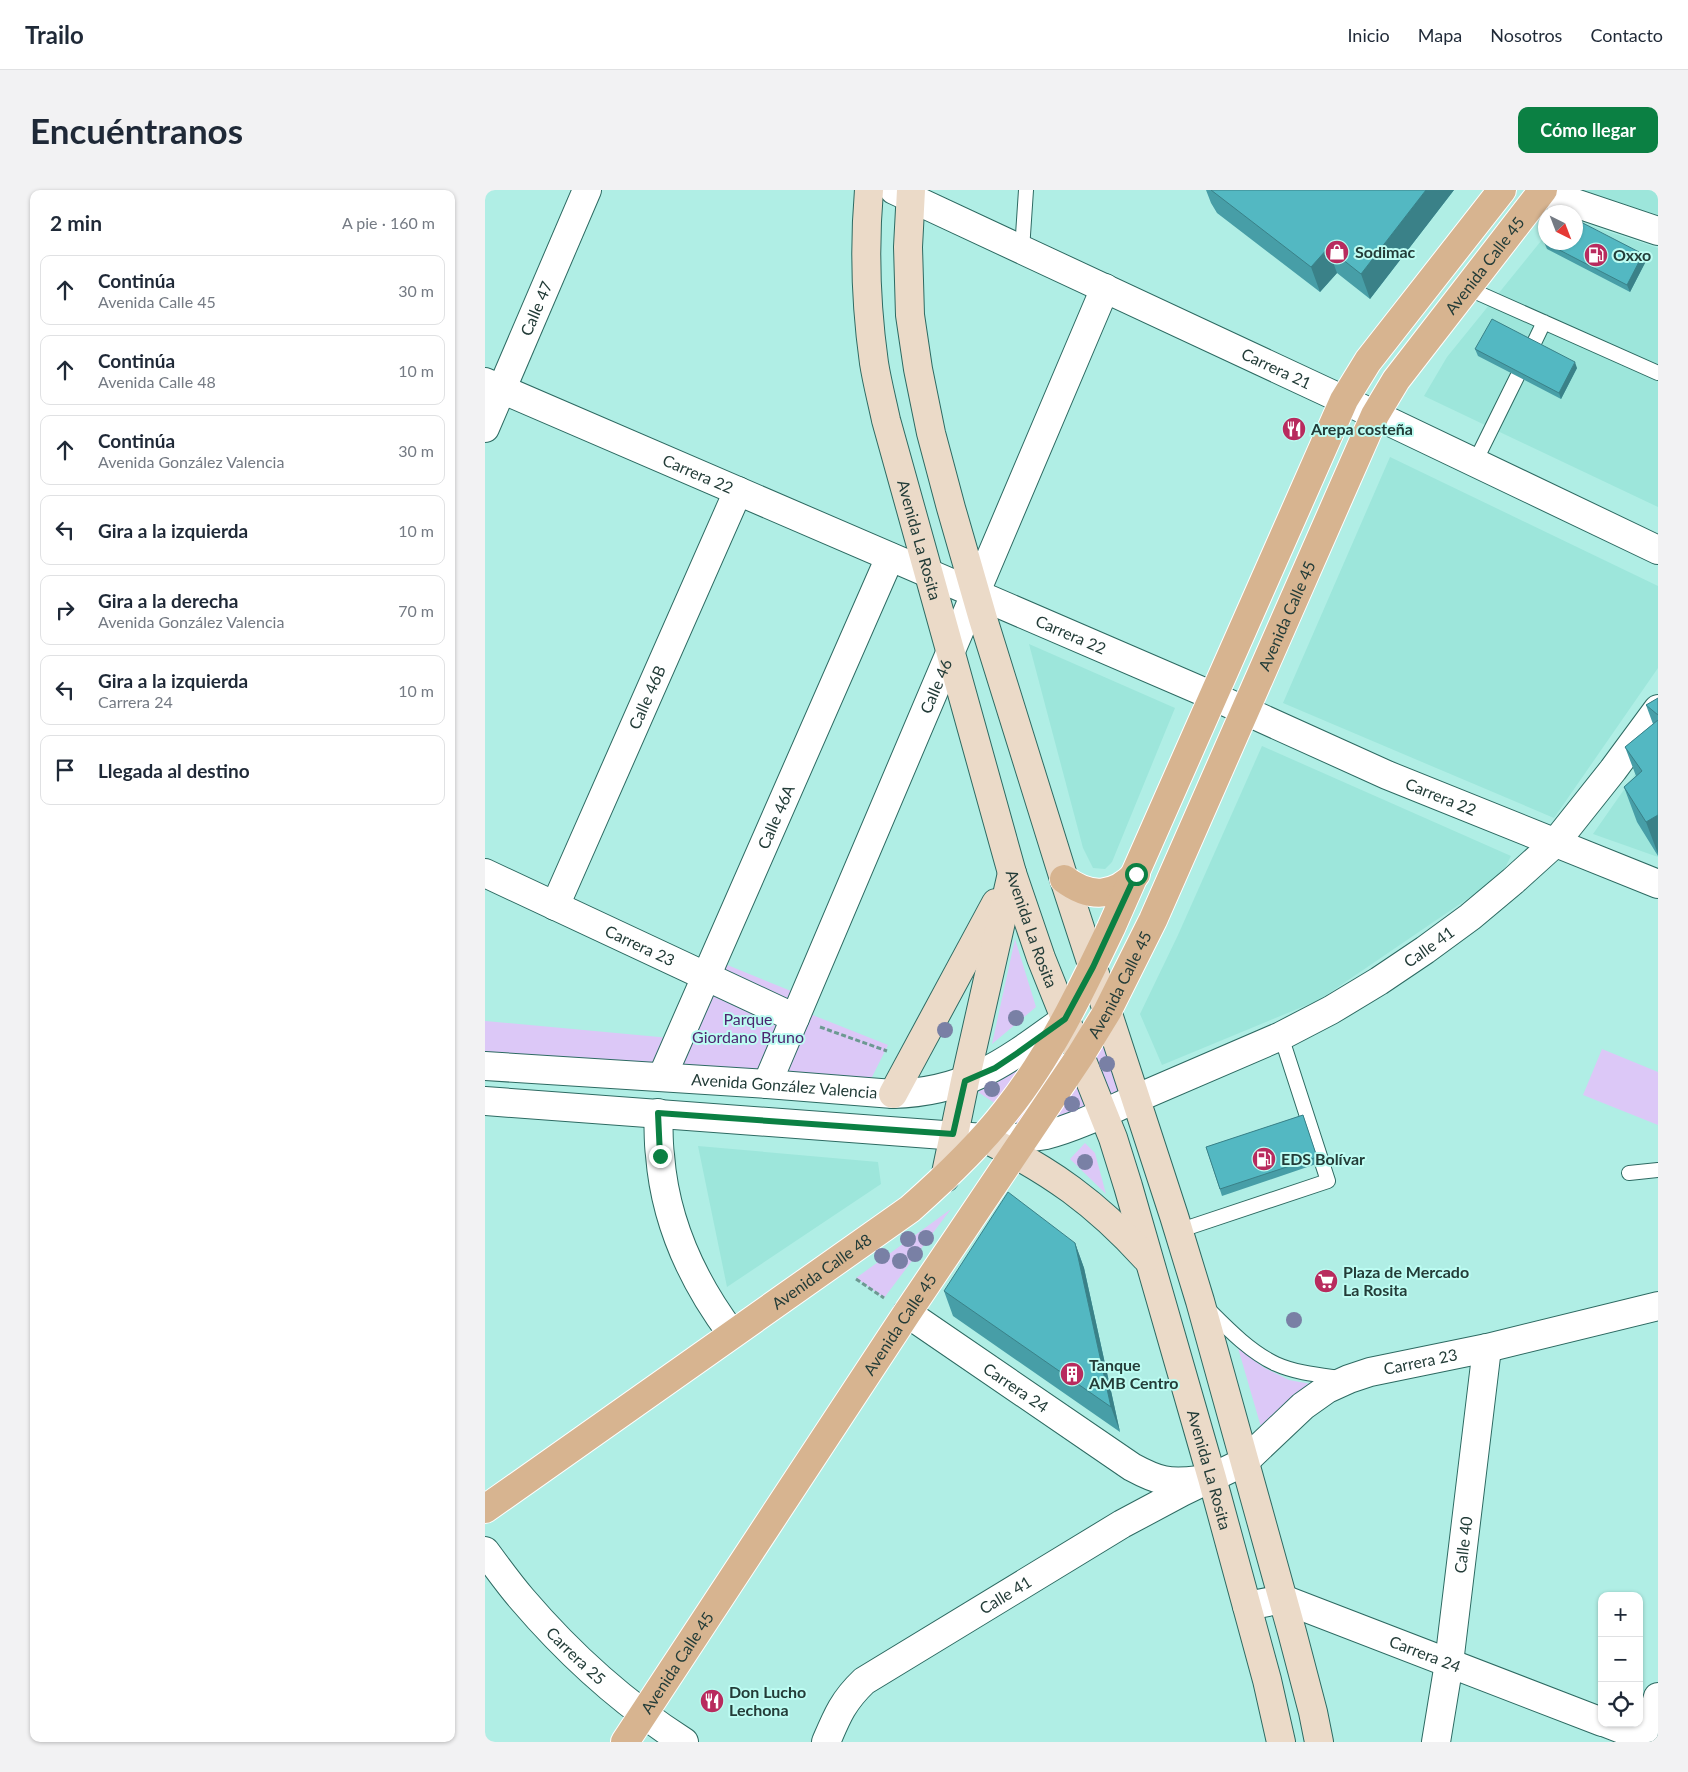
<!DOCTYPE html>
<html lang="es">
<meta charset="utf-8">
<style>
:root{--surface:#fff;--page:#f2f2f3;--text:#1f2937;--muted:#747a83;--line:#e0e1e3;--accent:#0b8043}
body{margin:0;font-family:Lato,sans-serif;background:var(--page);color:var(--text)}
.controls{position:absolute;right:15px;bottom:15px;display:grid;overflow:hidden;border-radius:10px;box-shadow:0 1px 4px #0004}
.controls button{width:45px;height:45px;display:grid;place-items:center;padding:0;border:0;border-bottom:1px solid var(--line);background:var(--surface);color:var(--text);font:25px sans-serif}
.compass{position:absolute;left:1053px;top:15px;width:45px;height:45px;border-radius:50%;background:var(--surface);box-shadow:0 1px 4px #0004;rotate:138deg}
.stop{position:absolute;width:15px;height:15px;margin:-11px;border:4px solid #0b8043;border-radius:50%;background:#fff}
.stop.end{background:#0b8043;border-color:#fff;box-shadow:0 1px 5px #0008}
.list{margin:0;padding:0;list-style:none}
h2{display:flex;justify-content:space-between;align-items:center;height:65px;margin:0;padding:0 20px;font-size:21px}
h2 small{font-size:16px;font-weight:400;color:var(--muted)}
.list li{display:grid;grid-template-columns:32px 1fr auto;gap:15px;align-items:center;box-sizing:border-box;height:70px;margin:0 10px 10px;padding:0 10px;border:1px solid var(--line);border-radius:10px}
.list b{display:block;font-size:19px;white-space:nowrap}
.list p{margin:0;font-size:16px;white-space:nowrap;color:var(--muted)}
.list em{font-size:16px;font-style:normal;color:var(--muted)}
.icon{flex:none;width:28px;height:28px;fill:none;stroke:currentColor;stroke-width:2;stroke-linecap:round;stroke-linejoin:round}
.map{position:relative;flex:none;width:1173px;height:1552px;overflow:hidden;border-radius:10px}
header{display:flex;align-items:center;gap:30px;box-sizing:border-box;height:70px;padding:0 25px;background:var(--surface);border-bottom:1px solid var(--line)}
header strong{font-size:24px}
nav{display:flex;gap:28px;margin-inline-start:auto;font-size:18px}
.intro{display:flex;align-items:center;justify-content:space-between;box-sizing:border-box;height:120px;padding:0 30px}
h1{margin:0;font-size:35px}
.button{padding:12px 22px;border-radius:10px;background:var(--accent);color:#fff;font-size:18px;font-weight:700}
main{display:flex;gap:30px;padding:0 30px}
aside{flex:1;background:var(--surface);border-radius:10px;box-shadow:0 1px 4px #0004}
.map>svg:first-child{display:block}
.built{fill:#9de6db}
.green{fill:#dcc8f7}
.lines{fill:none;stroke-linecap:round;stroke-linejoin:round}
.service-casing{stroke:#2d6a62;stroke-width:16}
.minor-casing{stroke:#2d6a62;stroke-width:30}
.tertiary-casing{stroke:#2d6a62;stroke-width:30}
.secondary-casing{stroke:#2d6a62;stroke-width:30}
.primary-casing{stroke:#fff;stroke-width:30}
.path{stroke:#6c9992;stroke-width:3;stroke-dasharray:5 2.5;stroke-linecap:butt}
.service{stroke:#fff;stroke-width:14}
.minor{stroke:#fff;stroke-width:28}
.tertiary{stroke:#fff;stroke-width:28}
.secondary{stroke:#ebdac8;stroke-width:28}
.primary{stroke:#d7b490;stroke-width:28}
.tree{fill:#7980a5}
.wall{fill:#479ea7}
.shaded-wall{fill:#3a8188}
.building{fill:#53b8c2;stroke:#3a8188}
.route{stroke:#0b8043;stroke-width:6}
.labels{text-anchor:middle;stroke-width:4;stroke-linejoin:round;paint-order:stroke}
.poi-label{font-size:16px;font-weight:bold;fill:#233c38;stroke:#bdfcf2;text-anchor:start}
.street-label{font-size:16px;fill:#233c38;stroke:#bdfcf2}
.park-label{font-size:16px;fill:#4c2670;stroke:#bdfcf2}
</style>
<header>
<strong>Trailo</strong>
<nav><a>Inicio</a><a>Mapa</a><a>Nosotros</a><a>Contacto</a></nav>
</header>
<div class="intro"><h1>Encuéntranos</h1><a class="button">Cómo llegar</a></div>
<main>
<aside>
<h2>2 min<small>A pie · 160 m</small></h2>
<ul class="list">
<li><svg class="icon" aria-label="ahead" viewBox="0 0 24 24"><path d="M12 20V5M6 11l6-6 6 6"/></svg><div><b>Continúa</b><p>Avenida Calle 45</p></div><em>30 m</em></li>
<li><svg class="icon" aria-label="ahead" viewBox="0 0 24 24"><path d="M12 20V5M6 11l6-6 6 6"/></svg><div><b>Continúa</b><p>Avenida Calle 48</p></div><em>10 m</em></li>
<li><svg class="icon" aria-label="ahead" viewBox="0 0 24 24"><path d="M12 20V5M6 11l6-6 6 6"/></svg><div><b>Continúa</b><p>Avenida González Valencia</p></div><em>30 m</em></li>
<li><svg class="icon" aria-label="left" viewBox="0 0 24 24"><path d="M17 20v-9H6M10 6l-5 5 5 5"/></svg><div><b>Gira a la izquierda</b></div><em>10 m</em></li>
<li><svg class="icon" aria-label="right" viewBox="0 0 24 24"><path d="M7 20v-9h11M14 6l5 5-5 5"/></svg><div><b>Gira a la derecha</b><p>Avenida González Valencia</p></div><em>70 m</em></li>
<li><svg class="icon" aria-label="left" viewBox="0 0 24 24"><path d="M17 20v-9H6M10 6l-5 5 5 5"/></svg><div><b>Gira a la izquierda</b><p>Carrera 24</p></div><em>10 m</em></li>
<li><svg class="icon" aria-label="arrive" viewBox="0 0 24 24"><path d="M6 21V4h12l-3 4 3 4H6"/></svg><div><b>Llegada al destino</b></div></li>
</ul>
</aside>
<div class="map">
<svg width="1173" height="1552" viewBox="0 0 1173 1552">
<rect width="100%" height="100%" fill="#b0eee5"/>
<!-- built -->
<path class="built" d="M 1094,0 L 1173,0 L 1173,25 L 1093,1 Z
M 1091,31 L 1173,58 L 1173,317 L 939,206 L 962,167 L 1060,46 L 1060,52 L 1090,52 Z
M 905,267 L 1173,396 L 1173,478 L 1069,628 L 798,513 Z
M 544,454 L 690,518 L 627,672 L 620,679 L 608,678 L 598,658 Z
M 1173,551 L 1173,667 L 1108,644 Z
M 777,556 L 1026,666 L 1016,686 L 834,810 L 677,875 L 655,824 L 693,745 Z
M 213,956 L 393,972 L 396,994 L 242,1097 Z"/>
<!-- green -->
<path class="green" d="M 530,749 L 551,817 L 507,854 Z
M 235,772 L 306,801 L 322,817 L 325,824 L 403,855 L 386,889 L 0,871 L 0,831 L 185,848 Z
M 621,856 L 641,904 L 621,913 L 601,864 Z
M 1117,859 L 1173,882 L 1173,935 L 1098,905 Z
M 573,862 L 582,868 L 532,942 L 523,936 Z
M 543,872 L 511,914 L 493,902 Z
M 591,887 L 605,918 L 559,933 Z
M 600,953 L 610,963 L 621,1004 L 585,969 Z
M 466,1019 L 399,1108 L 371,1088 Z
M 753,1158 L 778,1177 L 804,1190 L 826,1194 L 776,1237 Z"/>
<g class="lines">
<!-- service casing -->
<g class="service-casing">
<path id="service" d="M 537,60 L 541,0
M 982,98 L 1173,183
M 1048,155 L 1059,132
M 990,272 L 1032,187
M 1144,983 L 1173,980
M 693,1041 L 843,991 L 796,846
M 722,1118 C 742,1138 765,1162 791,1174 C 811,1183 834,1185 856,1188"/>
</g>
<!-- minor casing -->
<g class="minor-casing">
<g id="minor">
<path d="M 1057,2 L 1173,41"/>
<path id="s1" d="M 0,238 L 102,0"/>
<path id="s2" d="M 0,683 L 310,828"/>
<path id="s3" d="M 70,716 L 253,301"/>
<path id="s4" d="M 177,887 L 405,367"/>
<path id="s5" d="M 282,894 L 620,98"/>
<path id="s6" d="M 650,909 L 796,846 L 846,820 L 894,791 L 940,760 L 985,727 L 1028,691 L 1070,653 L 1128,580 L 1173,519"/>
<path d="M 173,923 C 174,937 173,951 175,965 C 180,1031 208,1092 247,1144"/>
<path id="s7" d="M 422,1123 L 647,1277 C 673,1291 684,1294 713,1290"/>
<path id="s8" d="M 0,1361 C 12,1377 24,1394 37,1409 C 84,1464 138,1513 199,1552"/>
<path id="s9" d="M 341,1552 C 352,1526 358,1511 379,1491 L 637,1334 L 697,1302 L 759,1272 L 818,1216 L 842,1199 L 864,1189 L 885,1182 L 1002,1158 L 1173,1116"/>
<path id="s10" d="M 951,1552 L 964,1473 L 1002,1158"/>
<path d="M 1160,1552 L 1173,1507"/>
</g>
</g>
<!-- tertiary casing -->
<g class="tertiary-casing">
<g id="tertiary">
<path id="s11" d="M 409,0 L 859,210 L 1173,360"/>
<path id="s12" d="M 0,192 L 712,499 L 902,585 L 1173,694"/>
<path id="s13" d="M 0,876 L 282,894 L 408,904 C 483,902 522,871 580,829"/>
<path d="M 0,911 L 499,948 C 520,948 541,949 561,945 C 592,937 621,922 650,909"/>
<path id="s14" d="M 762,1416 L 798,1409 L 1117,1532"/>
<path d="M 1121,1533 L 1170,1552"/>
</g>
</g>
<!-- secondary casing -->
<g class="secondary-casing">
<g id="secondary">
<path id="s15" d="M 384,0 C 379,58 381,116 389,173 C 392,192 397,211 401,230 L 527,683 L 556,768 L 628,948 L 643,996 L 727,1288 L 782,1490 L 796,1552"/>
<path d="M 426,0 L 423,57 L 425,125 L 433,179 L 446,243 L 466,318 L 498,429 L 579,689 L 689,1026 L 715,1111 L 807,1442 L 828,1522 L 834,1552"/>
<path d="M 408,904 L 511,713"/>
<path d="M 499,948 C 566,981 611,1013 661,1068"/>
<path d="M 460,988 L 480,891 L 527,683"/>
</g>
</g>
<!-- primary casing -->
<g class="primary-casing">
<g id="primary">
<path d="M 579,689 C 604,708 629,708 651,684"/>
<path id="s16" d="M 0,1319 L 425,1019 C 460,988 493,957 521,921 C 565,866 596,801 626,738 L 859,210 L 883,171 L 1017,0"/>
<path id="s17" d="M 140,1552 L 422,1123 L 595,866 L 622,822 L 668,730 L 890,225 L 911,190 L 1058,0"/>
</g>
</g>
<!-- path -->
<path class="path" d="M 335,837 L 402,861
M 371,1089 L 399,1108"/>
<!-- service -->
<use href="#service" class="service"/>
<!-- minor -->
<use href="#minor" class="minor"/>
<!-- tertiary -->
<use href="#tertiary" class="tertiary"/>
<!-- secondary -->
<use href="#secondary" class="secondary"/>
<!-- primary -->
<use href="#primary" class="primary"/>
</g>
<!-- trees -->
<g class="tree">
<circle cx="531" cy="828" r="8"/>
<circle cx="460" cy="840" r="8"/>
<circle cx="622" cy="874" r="8"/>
<circle cx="507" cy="899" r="8"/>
<circle cx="587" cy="914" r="8"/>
<circle cx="600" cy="972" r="8"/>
<circle cx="441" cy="1048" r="8"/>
<circle cx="423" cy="1049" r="8"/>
<circle cx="430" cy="1064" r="8"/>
<circle cx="397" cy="1066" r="8"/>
<circle cx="415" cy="1071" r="8"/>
<circle cx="809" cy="1130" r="8"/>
</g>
<!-- wall -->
<path class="wall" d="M 721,0 L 969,0 L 885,109 L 852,83 L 835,102 L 732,23 L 726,13 Z
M 1059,52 L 1158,64 L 1161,71 L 1145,102 L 1062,59 Z
M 990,159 L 1092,178 L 1076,209 L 993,166 Z
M 1173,508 L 1173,666 L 1152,632 L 1139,597 L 1151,586 L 1140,557 L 1168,534 L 1161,515 Z
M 818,925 L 834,973 L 737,1006 L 721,957 Z
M 590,1053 L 599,1078 L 635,1242 L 468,1126 L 459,1101 Z"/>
<!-- shaded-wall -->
<path class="shaded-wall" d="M 941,0 L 969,0 L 885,109 L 876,84 Z
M 843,58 L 852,83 L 835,102 L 826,77 Z
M 1158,64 L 1161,71 L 1145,102 L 1142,95 Z
M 1090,172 L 1092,178 L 1076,209 L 1074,203 Z
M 1173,625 L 1173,664 L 1161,632 Z
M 590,1053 L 599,1078 L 635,1242 L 626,1217 Z"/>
<!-- building -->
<path class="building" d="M 726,0 L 941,0 L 876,84 L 843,58 L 826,77 Z
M 1090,29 L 1158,64 L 1142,95 L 1059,52 L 1060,49 L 1060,52 L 1090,52 Z
M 1007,129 L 1090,172 L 1074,203 L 990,159 Z
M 1173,508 L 1173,525 L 1161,515 Z
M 1173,530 L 1173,625 L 1161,632 L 1139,597 L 1157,581 L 1140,557 Z
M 818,925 L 832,967 L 735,999 L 721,957 Z
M 523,1002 L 590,1053 L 626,1217 L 459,1101 Z"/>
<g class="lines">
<!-- route -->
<path class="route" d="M 175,966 L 173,923 L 468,944 L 480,891 L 510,878 L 531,864 L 580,829 L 608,777 L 651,684"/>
</g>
<!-- icons -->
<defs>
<g id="shop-disc" transform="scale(1.25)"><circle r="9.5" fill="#b82b5e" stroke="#bdfcf2"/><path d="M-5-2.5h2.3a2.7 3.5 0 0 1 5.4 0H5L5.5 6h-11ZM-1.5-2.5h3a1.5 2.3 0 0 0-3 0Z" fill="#fff"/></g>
<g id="fuel-disc" transform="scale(1.25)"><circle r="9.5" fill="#b82b5e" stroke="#bdfcf2"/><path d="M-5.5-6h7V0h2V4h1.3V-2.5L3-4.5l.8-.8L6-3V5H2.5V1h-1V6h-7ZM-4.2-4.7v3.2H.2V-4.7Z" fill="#fff"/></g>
<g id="restaurant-disc" transform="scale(1.25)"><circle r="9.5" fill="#b82b5e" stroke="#bdfcf2"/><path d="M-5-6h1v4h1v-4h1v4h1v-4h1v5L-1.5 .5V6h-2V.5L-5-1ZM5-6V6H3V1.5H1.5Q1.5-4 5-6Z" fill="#fff"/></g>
<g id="supermarket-disc" transform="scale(1.25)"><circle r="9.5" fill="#b82b5e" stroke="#bdfcf2"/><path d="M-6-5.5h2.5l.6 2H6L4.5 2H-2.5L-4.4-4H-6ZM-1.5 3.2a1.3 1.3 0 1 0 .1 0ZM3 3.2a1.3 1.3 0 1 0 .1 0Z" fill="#fff"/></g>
<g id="building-disc" transform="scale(1.25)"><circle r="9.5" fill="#b82b5e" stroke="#bdfcf2"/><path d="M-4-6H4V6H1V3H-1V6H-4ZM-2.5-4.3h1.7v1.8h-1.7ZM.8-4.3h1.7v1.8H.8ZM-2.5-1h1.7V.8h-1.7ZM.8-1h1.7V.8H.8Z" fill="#fff"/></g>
</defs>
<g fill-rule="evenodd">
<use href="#shop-disc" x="852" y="62"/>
<use href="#fuel-disc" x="1111" y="65"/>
<use href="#restaurant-disc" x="809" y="239"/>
<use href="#fuel-disc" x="779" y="969"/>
<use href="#supermarket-disc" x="841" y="1091"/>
<use href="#building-disc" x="587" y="1184"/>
<use href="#restaurant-disc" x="227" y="1511"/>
</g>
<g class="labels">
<!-- poi labels -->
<g class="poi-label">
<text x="870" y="68">Sodimac</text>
<text x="1128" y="71">Oxxo</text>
<text x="826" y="245">Arepa costeña</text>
<text x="796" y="975">EDS Bolívar</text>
<text x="858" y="1088">Plaza de Mercado<tspan x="858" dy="18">La Rosita</tspan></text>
<text x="604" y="1181">Tanque<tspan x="604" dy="18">AMB Centro</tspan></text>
<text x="244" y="1508">Don Lucho<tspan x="244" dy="18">Lechona</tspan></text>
</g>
<!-- street labels -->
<g class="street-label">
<text dy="6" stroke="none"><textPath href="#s17" startOffset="1715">Avenida Calle 45</textPath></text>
<text dy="6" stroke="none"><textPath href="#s1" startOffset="130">Calle 47</textPath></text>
<text dy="6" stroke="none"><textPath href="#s11" startOffset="422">Carrera 21</textPath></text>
<text dy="6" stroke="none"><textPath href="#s12" startOffset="232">Carrera 22</textPath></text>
<text dy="6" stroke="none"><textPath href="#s15" startOffset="356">Avenida La Rosita</textPath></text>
<text dy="6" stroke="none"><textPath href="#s17" startOffset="1310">Avenida Calle 45</textPath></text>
<text dy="6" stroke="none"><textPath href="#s12" startOffset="638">Carrera 22</textPath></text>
<text dy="6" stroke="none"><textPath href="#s5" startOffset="432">Calle 46</textPath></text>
<text dy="6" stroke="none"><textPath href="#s3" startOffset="228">Calle 46B</textPath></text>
<text dy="6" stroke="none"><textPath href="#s12" startOffset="1042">Carrera 22</textPath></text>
<text dy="6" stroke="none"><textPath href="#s4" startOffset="284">Calle 46A</textPath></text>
<text dy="6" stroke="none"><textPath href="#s15" startOffset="761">Avenida La Rosita</textPath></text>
<text dy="6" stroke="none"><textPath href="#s2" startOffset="171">Carrera 23</textPath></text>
<text dy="6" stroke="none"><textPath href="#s6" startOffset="332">Calle 41</textPath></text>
<text dy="6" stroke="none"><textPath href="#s17" startOffset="905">Avenida Calle 45</textPath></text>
<text dy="6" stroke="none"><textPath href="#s13" startOffset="300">Avenida González Valencia</textPath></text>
<text dy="6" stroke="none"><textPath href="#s16" startOffset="412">Avenida Calle 48</textPath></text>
<text dy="6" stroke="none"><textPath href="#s17" startOffset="500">Avenida Calle 45</textPath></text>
<text dy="6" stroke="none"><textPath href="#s9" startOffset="720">Carrera 23</textPath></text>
<text dy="6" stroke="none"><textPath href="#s7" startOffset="132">Carrera 24</textPath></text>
<text dy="6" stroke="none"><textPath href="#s15" startOffset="1331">Avenida La Rosita</textPath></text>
<text dy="6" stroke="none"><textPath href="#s10" startOffset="199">Calle 40</textPath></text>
<text dy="6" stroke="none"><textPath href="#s9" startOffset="238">Calle 41</textPath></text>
<text dy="6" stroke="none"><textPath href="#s14" startOffset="189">Carrera 24</textPath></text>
<text dy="6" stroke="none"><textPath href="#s8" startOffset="139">Carrera 25</textPath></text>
<text dy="6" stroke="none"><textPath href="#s17" startOffset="95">Avenida Calle 45</textPath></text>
</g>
<!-- park labels -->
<g class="park-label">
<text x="263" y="835">Parque<tspan x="263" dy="18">Giordano Bruno</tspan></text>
</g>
</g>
</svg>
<div class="controls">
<button>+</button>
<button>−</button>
<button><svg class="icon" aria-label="locate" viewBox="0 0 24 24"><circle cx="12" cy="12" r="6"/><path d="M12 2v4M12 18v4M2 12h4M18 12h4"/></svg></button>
</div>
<svg class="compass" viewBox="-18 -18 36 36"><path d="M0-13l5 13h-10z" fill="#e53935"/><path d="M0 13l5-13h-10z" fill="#747a83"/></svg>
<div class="stop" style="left:651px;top:684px"></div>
<div class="stop end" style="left:175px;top:966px"></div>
</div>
</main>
